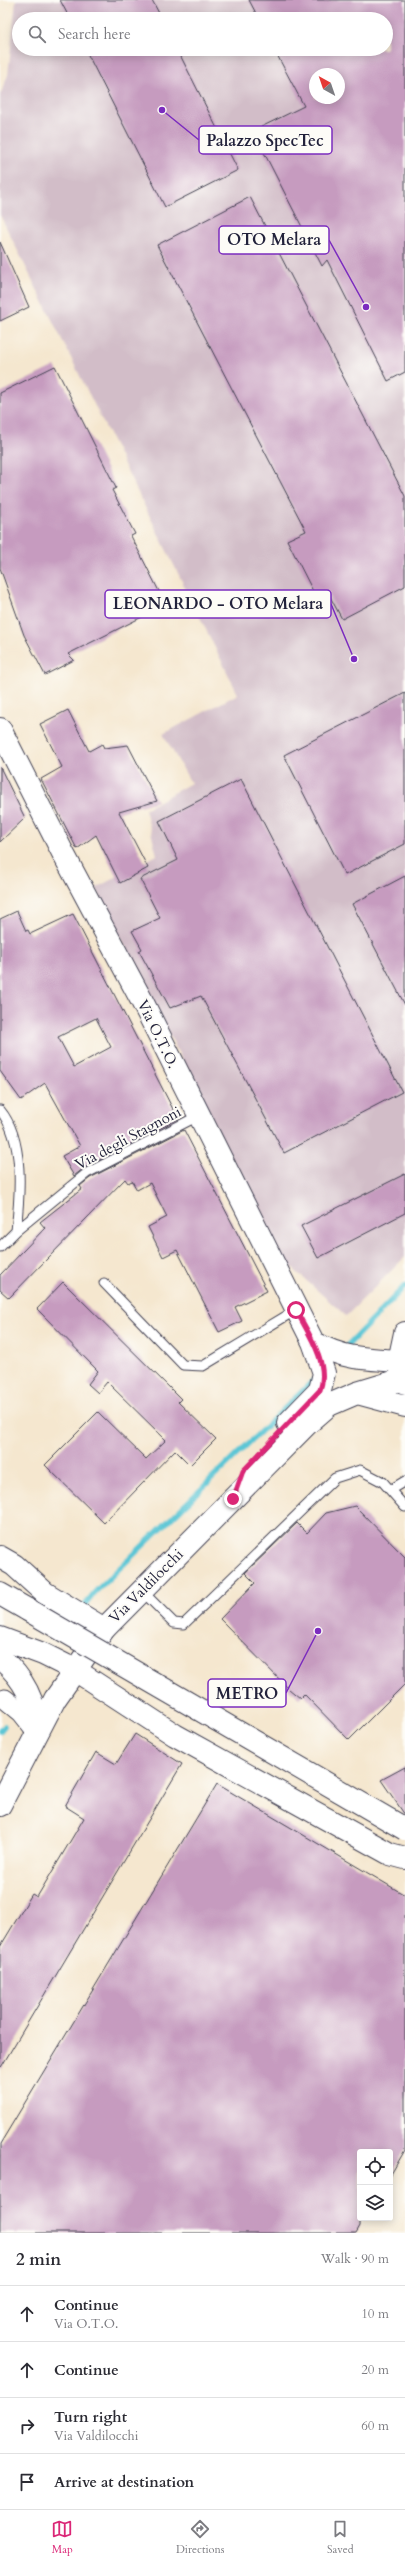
<!DOCTYPE html>
<meta charset="utf-8">
<style>
:root{--surface:#fff;--page:#f2f2f3;--text:#2b2b33;--muted:#7c7c81;--line:#e1e1e2;--accent:#db2777}
body{margin:0;font-family:Cardo,serif;background:var(--page);color:var(--text)}
.controls{position:absolute;right:12px;bottom:12px;display:grid;overflow:hidden;border-radius:4px;box-shadow:0 2px 10px #0003}
.controls button{width:36px;height:36px;display:grid;place-items:center;padding:0;border:0;border-bottom:1px solid var(--line);background:var(--surface);color:var(--text);font:20px sans-serif}
.compass{position:absolute;left:309px;top:68px;width:36px;height:36px;border-radius:50%;background:var(--surface);box-shadow:0 2px 10px #0003;rotate:320deg}
.stop{position:absolute;width:12px;height:12px;margin:-9px;border:3px solid #db2777;border-radius:50%;background:#fff}
.stop.end{background:#db2777;border-color:#fff;box-shadow:0 1px 4px #0008}
.list{margin:0;padding:0;list-style:none}
h2{display:flex;justify-content:space-between;align-items:center;height:52px;margin:0;padding:0 16px;font-size:17px}
h2 small{font-size:13px;font-weight:400;color:var(--muted)}
.list li{display:grid;grid-template-columns:26px 1fr auto;gap:12px;align-items:center;box-sizing:border-box;height:56px;padding:0 16px;border-top:1px solid var(--line)}
.list b{display:block;font-size:15px;white-space:nowrap}
.list p{margin:0;font-size:13px;white-space:nowrap;color:var(--muted)}
.list em{font-size:13px;font-style:normal;color:var(--muted)}
.icon{flex:none;width:22px;height:22px;fill:none;stroke:currentColor;stroke-width:2;stroke-linecap:round;stroke-linejoin:round}
.map{position:relative;flex:none;width:405px;height:2233px;overflow:hidden}
.search{position:absolute;background:var(--surface);box-shadow:0 2px 10px #0003;left:12px;right:12px;top:12px;height:44px;display:flex;align-items:center;gap:10px;box-sizing:border-box;padding:0 14px;border-radius:22px;color:var(--muted);font-size:15px}
.sheet{height:276px;background:var(--surface)}
nav{display:flex;justify-content:space-around;align-items:center;box-sizing:border-box;height:56px;border-top:1px solid var(--line);background:var(--surface);font-size:11px;color:var(--muted)}
nav a{display:grid;justify-items:center;gap:2px}
nav .on{color:var(--accent)}
.map>svg:first-child{display:block}
.industrial{fill:#d2bdc8;fill-rule:evenodd}
.lines{fill:none;stroke-linecap:round;stroke-linejoin:round}
.stream{stroke:#5bc6d5;stroke-width:5.5}
.building{fill:#c69bbf;fill-rule:evenodd}
.service-casing{stroke:#424051;stroke-width:11}
.minor-casing{stroke:#424051;stroke-width:21}
.tertiary-casing{stroke:#424051;stroke-width:24}
.secondary-casing{stroke:#424051;stroke-width:24}
.motorway-casing{stroke:#424051;stroke-width:24}
.service{stroke:#fff;stroke-width:9}
.minor{stroke:#fff;stroke-width:19}
.tertiary{stroke:#fff;stroke-width:22}
.secondary{stroke:#fff;stroke-width:22}
.motorway{stroke:#fff;stroke-width:22}
.motorway-bridge-casing{stroke:#424051;stroke-width:24;stroke-linecap:butt}
.motorway-bridge{stroke:#fff;stroke-width:22}
.route{stroke:#db2777;stroke-width:5}
.labels{text-anchor:middle;stroke-width:4;stroke-linejoin:round;paint-order:stroke}
.street-label{font-size:15px;fill:#22223b;stroke:#fdfcf7}
.leader{fill:none;stroke:#7b2cbf;stroke-width:1.5}
.callout-dot{fill:#7b2cbf;stroke:#fdfcf7;stroke-width:1.5}
.callout{fill:#fdfcf7;stroke:#7b2cbf;stroke-width:1.5}
.callout-label{font-size:16px;text-anchor:middle;font-weight:bold;fill:#22223b}
</style>
<div class="map">
<svg width="405" height="2233" viewBox="0 0 405 2233">
<rect width="100%" height="100%" fill="#fdfcf7"/>
<filter id="ink" filterUnits="userSpaceOnUse"><feTurbulence type="fractalNoise" baseFrequency=".025" numOctaves="2"/><feDisplacementMap in="SourceGraphic" scale="8" xChannelSelector="R" yChannelSelector="G"/><feConvolveMatrix kernelMatrix="1 2 1 2 8 2 1 2 1" color-interpolation-filters="sRGB"/></filter>
<filter id="wash" filterUnits="userSpaceOnUse"><feTurbulence type="fractalNoise" baseFrequency=".012" numOctaves="4" result="noise"/><feDisplacementMap in="SourceGraphic" scale="16" xChannelSelector="R" yChannelSelector="G"/><feGaussianBlur stdDeviation="0.9" result="paint"/><feColorMatrix in="noise" values="0 0 0 0 0 0 0 0 0 0 0 0 0 0 0 0 0 1.4 0 .05"/><feComposite in="paint" operator="in"/></filter>
<g filter="url(#wash)">
<rect width="100%" height="100%" fill="#f5e7cf"/>
<!-- industrial -->
<path class="industrial" d="M 16,0 L 405,0 L 405,1257 L 346,1316 L 281,1258 L 96,888 L 157,855 L 145,809 L 191,783 L 163,734 L 238,694 L 0,215 L 0,95 L 8,75 ZM 19,19 L 386,19 L 386,49 L 19,49 ZM 315,74 L 339,74 L 339,98 L 315,98 Z"/>
<g class="lines">
<!-- stream -->
<path class="stream" d="M 344,1349 L 405,1286
M 85,1605 L 95,1592 L 314,1380
M 0,1731 L 4,1726"/>
</g>
<g id="blocks">
<!-- building -->
<path class="building" d="M 60,0 L 152,0 L 162,19 L 70,19 Z
M 249,0 L 405,0 L 405,372 L 388,381 L 327,260 L 322,266 L 253,131 L 304,106 L 274,49 L 386,49 L 386,19 L 259,19 ZM 315,74 L 339,74 L 339,98 L 315,98 Z
M 85,49 L 177,49 L 238,170 L 165,207 Z
M 250,197 L 405,496 L 405,586 L 342,619 L 328,593 L 317,599 L 287,540 L 306,531 L 157,245 Z
M 0,242 L 29,307 L 0,321 Z
M 55,366 L 116,488 L 112,490 L 135,534 L 131,536 L 166,605 L 68,654 L 74,660 L 45,675 L 24,635 L 0,568 L 0,393 Z
M 405,693 L 405,844 L 345,875 L 284,755 Z
M 68,710 L 89,751 L 102,744 L 104,748 L 128,745 L 157,801 L 119,812 L 148,868 L 120,883 L 96,835 L 77,849 L 41,779 L 62,767 L 40,724 Z
M 0,767 L 25,818 L 0,842 Z
M 241,779 L 402,1092 L 284,1153 L 201,996 L 170,1008 L 139,951 L 142,949 L 132,931 L 160,918 L 140,879 L 178,860 L 159,821 Z
M 405,876 L 405,1005 L 352,904 Z
M 17,911 L 26,931 L 28,930 L 30,934 L 73,914 L 178,1119 L 84,1168 L 74,1176 L 62,1156 L 80,1146 L 45,1083 L 21,1100 L 0,1071 L 0,919 ZM 96,1018 L 111,1047 L 74,1067 L 58,1037 Z
M 184,1130 L 267,1291 L 235,1307 L 242,1321 L 219,1332 L 177,1250 L 163,1257 L 148,1227 L 167,1217 L 150,1183 L 137,1190 L 132,1181 L 128,1183 L 125,1179 L 9,1298 L 0,1290 L 0,1275 L 45,1228 L 40,1222 L 82,1189 L 80,1186 L 90,1178 Z
M 405,1174 L 405,1213 L 318,1258 L 301,1226 Z
M 63,1282 L 181,1399 L 178,1402 L 216,1439 L 190,1465 L 175,1450 L 104,1523 L 45,1465 L 98,1412 L 146,1459 L 166,1440 L 107,1382 L 98,1393 L 88,1384 L 98,1371 L 37,1309 Z
M 355,1506 L 405,1557 L 405,1684 L 349,1740 L 304,1694 L 300,1698 L 289,1689 L 220,1619 L 255,1583 L 245,1573 L 297,1523 L 307,1533 L 326,1513 Z
M 135,1734 L 182,1764 L 0,2069 L 0,1947 L 32,1894 L 37,1897 L 84,1818 L 65,1806 L 96,1752 L 116,1764 Z
M 405,1767 L 405,1815 L 381,1780 Z
M 217,1784 L 405,1895 L 405,2150 L 390,2176 L 390,2152 L 360,2152 L 360,2226 L 356,2233 L 0,2233 L 0,2144 Z"/>
</g>
</g>
<g filter="url(#ink)">
<use href="#blocks" fill-opacity="0" stroke="#424051" stroke-width="1"/>
<g class="lines">
<!-- service casing -->
<g class="service-casing">
<path id="service" d="M 0,1110 C 25,1140 20,1195 16,1231
M 0,1247 L 16,1231 L 87,1173 L 198,1116
M 104,1283 L 183,1365 L 203,1366 L 296,1310
M 390,1490 L 405,1481
M 142,1591 L 174,1623 L 184,1624 L 335,1478 L 360,1470 L 383,1482 L 405,1507"/>
</g>
<!-- minor casing -->
<g class="minor-casing">
<path id="minor" d="M 5,1699 L 22,1713 L 37,1732"/>
</g>
<!-- tertiary casing -->
<g class="tertiary-casing">
<path id="tertiary" d="M 0,729 L 64,855 L 142,1001 L 313,1342 L 324,1373 L 320,1390
M 313,1342 C 343,1359 365,1359 399,1361"/>
</g>
<!-- secondary casing -->
<g class="secondary-casing">
<path id="secondary" d="M 405,1333 L 399,1361 L 405,1383
M 357,1393 L 405,1406
M 288,1423 L 320,1390
M 0,1805 L 55,1699 L 104,1629 L 306,1425 L 329,1405 L 357,1393 L 403,1379"/>
</g>
<!-- motorway casing -->
<g class="motorway-casing">
<path id="motorway" d="M 0,1557 L 14,1565 L 45,1593 L 104,1629
M 0,1594 L 28,1610
M 0,1638 L 43,1654 L 75,1670 L 175,1735 L 390,1854 L 405,1858
M 0,1658 C 24,1678 36,1701 37,1732"/>
</g>
<!-- service -->
<use href="#service" class="service"/>
<!-- minor -->
<use href="#minor" class="minor"/>
<!-- tertiary -->
<use href="#tertiary" class="tertiary"/>
<!-- secondary -->
<use href="#secondary" class="secondary"/>
<!-- motorway -->
<use href="#motorway" class="motorway"/>
<!-- motorway-bridge casing -->
<g class="motorway-bridge-casing">
<path id="motorway-bridge" d="M 28,1610 L 405,1829"/>
</g>
<!-- motorway-bridge -->
<use href="#motorway-bridge" class="motorway-bridge"/>
</g>
</g>
<g class="lines" filter="url(#ink)">
<!-- route -->
<path class="route" d="M 233,1499 L 243,1471 L 320,1390 C 330,1364 308,1333 296,1310"/>
</g>
<g class="labels">
<!-- street labels -->
<g class="street-label">
<text transform="translate(158 1034) rotate(64)" y="5">Via O.T.O.</text>
<text transform="translate(128 1138) rotate(-28)" y="5">Via degli Stagnoni</text>
<text transform="translate(146 1586) rotate(-45)" y="5">Via Valdilocchi</text>
</g>
</g>
<!-- callouts -->
<path class="leader" d="M162 110L199 140M366 307L329 240M354 659L331 604M318 1631L286 1693"/>
<g class="callout-dot">
<circle cx="162" cy="110" r="4"/>
<circle cx="366" cy="307" r="4"/>
<circle cx="354" cy="659" r="4"/>
<circle cx="318" cy="1631" r="4"/>
</g>
<g class="callout">
<rect x="199" y="126" width="133" height="28" rx="4"/>
<rect x="219" y="226" width="110" height="28" rx="4"/>
<rect x="105" y="590" width="226" height="28" rx="4"/>
<rect x="208" y="1679" width="78" height="28" rx="4"/>
</g>
<g class="callout-label">
<text x="265" y="146">Palazzo SpecTec</text>
<text x="274" y="245">OTO Melara</text>
<text x="218" y="609">LEONARDO - OTO Melara</text>
<text x="247" y="1699">METRO</text>
</g>
</svg>
<div class="controls">
<button><svg class="icon" aria-label="locate" viewBox="0 0 24 24"><circle cx="12" cy="12" r="6"/><path d="M12 2v4M12 18v4M2 12h4M18 12h4"/></svg></button>
<button><svg class="icon" aria-label="layers" viewBox="0 0 24 24"><path d="M12 4l9 5-9 5-9-5zM3 14l9 5 9-5"/></svg></button>
</div>
<svg class="compass" viewBox="-18 -18 36 36"><path d="M0-13l5 13h-10z" fill="#e53935"/><path d="M0 13l5-13h-10z" fill="#7c7c81"/></svg>
<div class="stop" style="left:296px;top:1310px"></div>
<div class="stop end" style="left:233px;top:1499px"></div>
<div class="search"><svg class="icon" aria-label="search" viewBox="0 0 24 24"><circle cx="10" cy="10" r="6"/><path d="M15 15l6 6"/></svg>Search here</div>
</div>
<section class="sheet">
<h2>2 min<small>Walk · 90 m</small></h2>
<ul class="list">
<li><svg class="icon" aria-label="ahead" viewBox="0 0 24 24"><path d="M12 20V5M6 11l6-6 6 6"/></svg><div><b>Continue</b><p>Via O.T.O.</p></div><em>10 m</em></li>
<li><svg class="icon" aria-label="ahead" viewBox="0 0 24 24"><path d="M12 20V5M6 11l6-6 6 6"/></svg><div><b>Continue</b></div><em>20 m</em></li>
<li><svg class="icon" aria-label="right" viewBox="0 0 24 24"><path d="M7 20v-9h11M14 6l5 5-5 5"/></svg><div><b>Turn right</b><p>Via Valdilocchi</p></div><em>60 m</em></li>
<li><svg class="icon" aria-label="arrive" viewBox="0 0 24 24"><path d="M6 21V4h12l-3 4 3 4H6"/></svg><div><b>Arrive at destination</b></div></li>
</ul>
</section>
<nav>
<a class="on"><svg class="icon" aria-label="map" viewBox="0 0 24 24"><path d="M3 6l6-2 6 2 6-2v14l-6 2-6-2-6 2zM9 4v14M15 6v14"/></svg>Map</a>
<a><svg class="icon" aria-label="directions" viewBox="0 0 24 24"><path d="M12 3l9 9-9 9-9-9zM9 14v-3h6M13 9l2 2-2 2"/></svg>Directions</a>
<a><svg class="icon" aria-label="saved" viewBox="0 0 24 24"><path d="M7 4h10v16l-5-4-5 4z"/></svg>Saved</a>
</nav>
